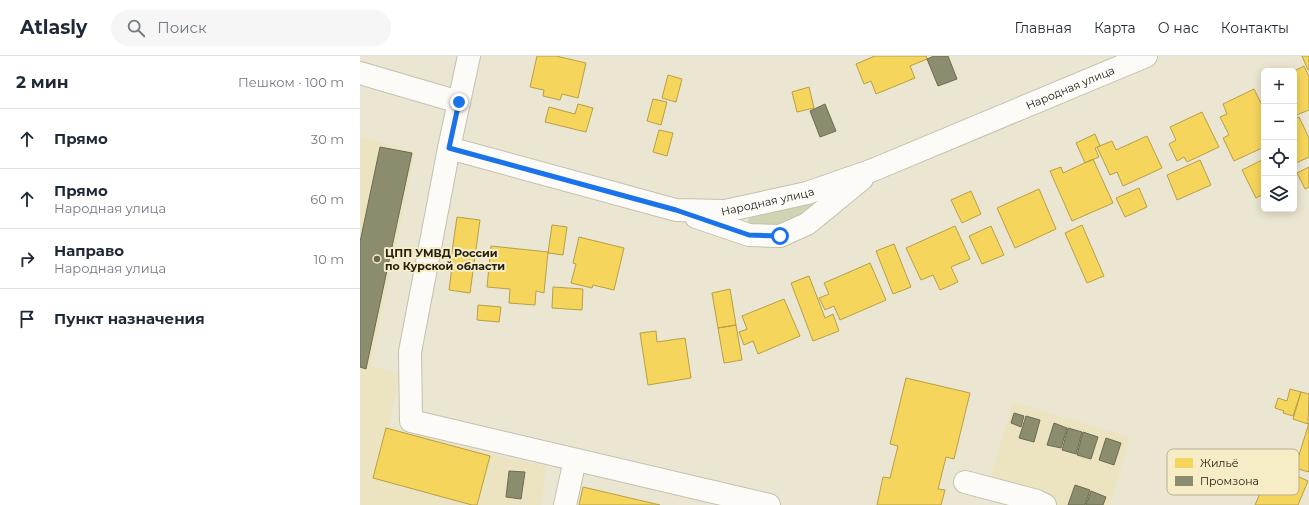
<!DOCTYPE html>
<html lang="ru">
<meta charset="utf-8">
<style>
:root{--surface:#fff;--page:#f6f6f7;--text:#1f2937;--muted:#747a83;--line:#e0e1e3}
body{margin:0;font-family:Montserrat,sans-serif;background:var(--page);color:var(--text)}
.controls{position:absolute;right:12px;top:12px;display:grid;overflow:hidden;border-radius:6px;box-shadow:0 2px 10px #0003}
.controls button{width:36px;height:36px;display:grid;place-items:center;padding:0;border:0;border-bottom:1px solid var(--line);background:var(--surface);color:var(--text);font:20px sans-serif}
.stop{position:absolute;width:12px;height:12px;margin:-9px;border:3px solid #1a73e8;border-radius:50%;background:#fff}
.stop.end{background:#1a73e8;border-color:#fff;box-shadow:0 1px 4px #0008}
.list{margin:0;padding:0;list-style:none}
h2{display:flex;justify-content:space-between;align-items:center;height:52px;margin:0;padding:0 16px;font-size:17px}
h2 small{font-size:13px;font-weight:400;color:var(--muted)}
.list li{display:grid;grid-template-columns:26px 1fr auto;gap:12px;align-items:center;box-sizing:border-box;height:60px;padding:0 16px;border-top:1px solid var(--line)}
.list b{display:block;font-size:15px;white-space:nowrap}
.list p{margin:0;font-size:13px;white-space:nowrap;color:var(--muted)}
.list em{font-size:13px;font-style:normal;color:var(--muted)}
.icon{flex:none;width:22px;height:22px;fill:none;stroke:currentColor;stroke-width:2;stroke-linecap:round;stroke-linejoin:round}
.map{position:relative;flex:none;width:949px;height:449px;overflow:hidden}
header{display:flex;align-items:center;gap:24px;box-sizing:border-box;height:56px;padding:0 20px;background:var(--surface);border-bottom:1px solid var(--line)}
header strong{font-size:19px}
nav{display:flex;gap:22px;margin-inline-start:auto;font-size:14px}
.search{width:280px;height:36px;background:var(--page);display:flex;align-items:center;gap:10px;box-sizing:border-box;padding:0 14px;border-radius:22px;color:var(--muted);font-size:15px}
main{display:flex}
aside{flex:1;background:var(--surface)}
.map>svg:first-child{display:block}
.built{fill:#ece3c1}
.green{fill:#d0d4b3}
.homes{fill:#f6d55c;stroke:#b79f46}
.industry{fill:#8c8c6e;stroke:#6c6c52}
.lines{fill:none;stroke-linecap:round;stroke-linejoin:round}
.minor-casing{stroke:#c3c0af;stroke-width:24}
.minor{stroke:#fcfbf8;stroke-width:22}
.route{stroke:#1a73e8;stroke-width:5}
.poi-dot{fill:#696555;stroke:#f6ecc6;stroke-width:1.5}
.labels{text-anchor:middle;stroke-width:4;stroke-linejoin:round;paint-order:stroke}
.street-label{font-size:11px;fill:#232012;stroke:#f6ecc6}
.poi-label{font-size:11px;font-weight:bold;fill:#232012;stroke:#f6ecc6;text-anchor:start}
.key{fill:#f6ecc6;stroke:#b7af90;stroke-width:1}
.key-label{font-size:11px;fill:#232012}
</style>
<header>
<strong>Atlasly</strong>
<div class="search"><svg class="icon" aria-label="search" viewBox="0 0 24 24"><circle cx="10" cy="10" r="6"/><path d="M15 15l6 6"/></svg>Поиск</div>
<nav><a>Главная</a><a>Карта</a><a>О нас</a><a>Контакты</a></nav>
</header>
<main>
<aside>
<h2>2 мин<small>Пешком · 100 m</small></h2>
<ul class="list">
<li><svg class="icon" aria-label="ahead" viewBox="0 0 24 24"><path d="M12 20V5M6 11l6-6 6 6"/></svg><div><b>Прямо</b></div><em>30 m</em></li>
<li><svg class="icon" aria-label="ahead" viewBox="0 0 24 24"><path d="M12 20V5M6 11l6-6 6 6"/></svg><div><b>Прямо</b><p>Народная улица</p></div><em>60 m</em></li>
<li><svg class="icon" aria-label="right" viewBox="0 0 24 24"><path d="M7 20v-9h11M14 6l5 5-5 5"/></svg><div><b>Направо</b><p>Народная улица</p></div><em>10 m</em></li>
<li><svg class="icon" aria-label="arrive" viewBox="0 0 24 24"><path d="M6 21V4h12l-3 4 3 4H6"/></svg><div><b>Пункт назначения</b></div></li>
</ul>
</aside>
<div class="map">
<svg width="949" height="449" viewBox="0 0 949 449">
<rect width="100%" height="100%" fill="#ebe6d1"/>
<!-- built -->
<path class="built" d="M 0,81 L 55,96 L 11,310 L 41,318 L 28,370 L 149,403 L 186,410 L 181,449 L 0,449 Z
M 653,346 L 770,381 L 750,449 L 689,449 L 628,431 Z"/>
<!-- green -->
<path class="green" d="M 450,143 L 452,147 L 451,152 L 424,171 L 389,168 L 388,165 L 389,158 Z"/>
<!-- homes -->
<path class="homes" d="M 177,0 L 196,0 L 226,7 L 218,42 L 202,38 L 200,44 L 183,40 L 184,34 L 170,31 Z
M 515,0 L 566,0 L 567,3 L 550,10 L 555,22 L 516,38 L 511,25 L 504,28 L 496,8 Z
M 942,0 L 949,0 L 949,13 L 948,14 Z
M 944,10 L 949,21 L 949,54 L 934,60 L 934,15 Z
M 308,19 L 322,23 L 316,46 L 302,42 Z
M 449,31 L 454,52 L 437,56 L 432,36 Z
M 894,33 L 904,53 L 904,91 L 874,105 L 863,82 L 869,79 L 860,61 L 867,58 L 863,48 Z
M 293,43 L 307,46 L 301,69 L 287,65 Z
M 218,48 L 233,52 L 226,76 L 185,66 L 189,51 L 215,58 Z
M 842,56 L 859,91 L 827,106 L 824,101 L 817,105 L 809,88 L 816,84 L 810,71 Z
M 939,61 L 949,82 L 949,101 L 934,108 L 934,64 Z
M 299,74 L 313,77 L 307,100 L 293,96 Z
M 735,78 L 740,90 L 735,92 L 739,101 L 725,107 L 716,87 Z
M 787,80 L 802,112 L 763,130 L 757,116 L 750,119 L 737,91 L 752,85 L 756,94 Z
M 733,103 L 753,147 L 712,165 L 690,115 L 701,111 L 703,117 Z
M 904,103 L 904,138 L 896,142 L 882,114 Z
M 840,104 L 851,129 L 817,144 L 807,119 Z
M 949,111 L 949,131 L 945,133 L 937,117 Z
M 779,132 L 787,151 L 765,161 L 756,142 Z
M 679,133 L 696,173 L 655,192 L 637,152 Z
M 611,135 L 621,158 L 602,167 L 591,144 Z
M 97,161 L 120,164 L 110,237 L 89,234 L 93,203 L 91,203 Z
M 192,169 L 207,171 L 203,199 L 188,197 Z
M 722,169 L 744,220 L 727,227 L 705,177 Z
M 595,170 L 610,203 L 591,211 L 598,226 L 580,234 L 573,219 L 561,224 L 546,192 Z
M 631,170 L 644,199 L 622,208 L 609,180 Z
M 219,181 L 264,192 L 254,234 L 233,229 L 232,232 L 211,227 L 216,208 L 213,207 Z
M 534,188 L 551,231 L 533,238 L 516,195 Z
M 131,190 L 188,196 L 184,237 L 176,235 L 175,249 L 149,247 L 150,233 L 127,231 Z
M 510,207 L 526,244 L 480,264 L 474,250 L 465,254 L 459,242 L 469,238 L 464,227 Z
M 449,220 L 465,262 L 473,258 L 479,275 L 453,285 L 431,227 Z
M 193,231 L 223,233 L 222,254 L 192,252 Z
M 370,233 L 376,269 L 358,272 L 352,237 Z
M 424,243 L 440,280 L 398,298 L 393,285 L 384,289 L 379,276 L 387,273 L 382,260 Z
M 118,249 L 141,251 L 139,266 L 117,264 Z
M 376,269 L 382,304 L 364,307 L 358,272 Z
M 296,275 L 297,286 L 325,282 L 331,322 L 288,329 L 280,277 Z
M 546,322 L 610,337 L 594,403 L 586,401 L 578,433 L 585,434 L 581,449 L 517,449 L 523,421 L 530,422 L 538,390 L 530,388 Z
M 930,333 L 941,336 L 933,360 L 923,357 L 924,355 L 915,352 L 918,342 L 927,345 Z
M 941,336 L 949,338 L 948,368 L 933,363 Z
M 949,367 L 949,416 L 935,412 Z
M 26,372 L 130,400 L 117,449 L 112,449 L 13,422 Z
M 912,409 L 948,425 L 938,449 L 895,449 Z
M 223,431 L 300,449 L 219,449 Z"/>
<!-- industry -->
<path class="industry" d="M 574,0 L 588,0 L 597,23 L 578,30 L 567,3 Z
M 465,48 L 476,75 L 460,81 L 450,55 Z
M 20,91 L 52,97 L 6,313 L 0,311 L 0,186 Z
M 654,357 L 664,360 L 661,371 L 651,367 Z
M 666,360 L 680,364 L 674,386 L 659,382 Z
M 694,367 L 707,372 L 701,392 L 687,389 Z
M 708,372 L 722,376 L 716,398 L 702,394 Z
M 723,376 L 738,381 L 731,403 L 717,399 Z
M 746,382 L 761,387 L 754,409 L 739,404 Z
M 149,415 L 165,416 L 161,443 L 146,441 Z
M 715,429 L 730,434 L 725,449 L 708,449 Z
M 731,435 L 746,441 L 743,449 L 726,449 Z"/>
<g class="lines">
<!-- minor casing -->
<g class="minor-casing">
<g id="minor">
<path id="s1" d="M 109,0 L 89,92 L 316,154 L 365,155 L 447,137 L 513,114 L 786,0"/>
<path d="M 0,17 L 99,46"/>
<path d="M 89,92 L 50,296 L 51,365 L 409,449"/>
<path d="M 336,161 L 389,179 L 420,180 L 447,168 L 502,123"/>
<path d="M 605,426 L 677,445 L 685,449"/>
<path d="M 205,449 L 215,404"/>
</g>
</g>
<!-- minor -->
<use href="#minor" class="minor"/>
</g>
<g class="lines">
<!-- route -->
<path class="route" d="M 99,46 L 89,92 L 316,154 L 389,179 L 420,180"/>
</g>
<!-- markers -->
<circle class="poi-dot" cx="17" cy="203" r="4"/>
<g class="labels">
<!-- street labels -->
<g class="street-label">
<text dy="4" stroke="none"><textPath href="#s1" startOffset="746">Народная улица</textPath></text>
<text dy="4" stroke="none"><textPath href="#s1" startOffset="422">Народная улица</textPath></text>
</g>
<!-- poi labels -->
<g class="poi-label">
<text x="25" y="201">ЦПП УМВД России<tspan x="25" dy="13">по Курской области</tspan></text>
</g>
</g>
<!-- legend -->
<rect x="807" y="393" width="132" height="46" rx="6" class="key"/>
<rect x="815" y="402" width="18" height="10" fill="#f6d55c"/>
<rect x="815" y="420" width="18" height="10" fill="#8c8c6e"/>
<g class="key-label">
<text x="840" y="411">Жильё</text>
<text x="840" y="429">Промзона</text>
</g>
</svg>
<div class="controls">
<button>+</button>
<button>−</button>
<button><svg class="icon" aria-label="locate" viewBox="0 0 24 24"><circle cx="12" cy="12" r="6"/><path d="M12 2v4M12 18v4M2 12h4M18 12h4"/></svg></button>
<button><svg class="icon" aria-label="layers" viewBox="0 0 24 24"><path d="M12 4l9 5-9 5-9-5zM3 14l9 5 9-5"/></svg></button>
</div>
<div class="stop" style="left:420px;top:180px"></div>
<div class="stop end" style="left:99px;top:46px"></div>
</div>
</main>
